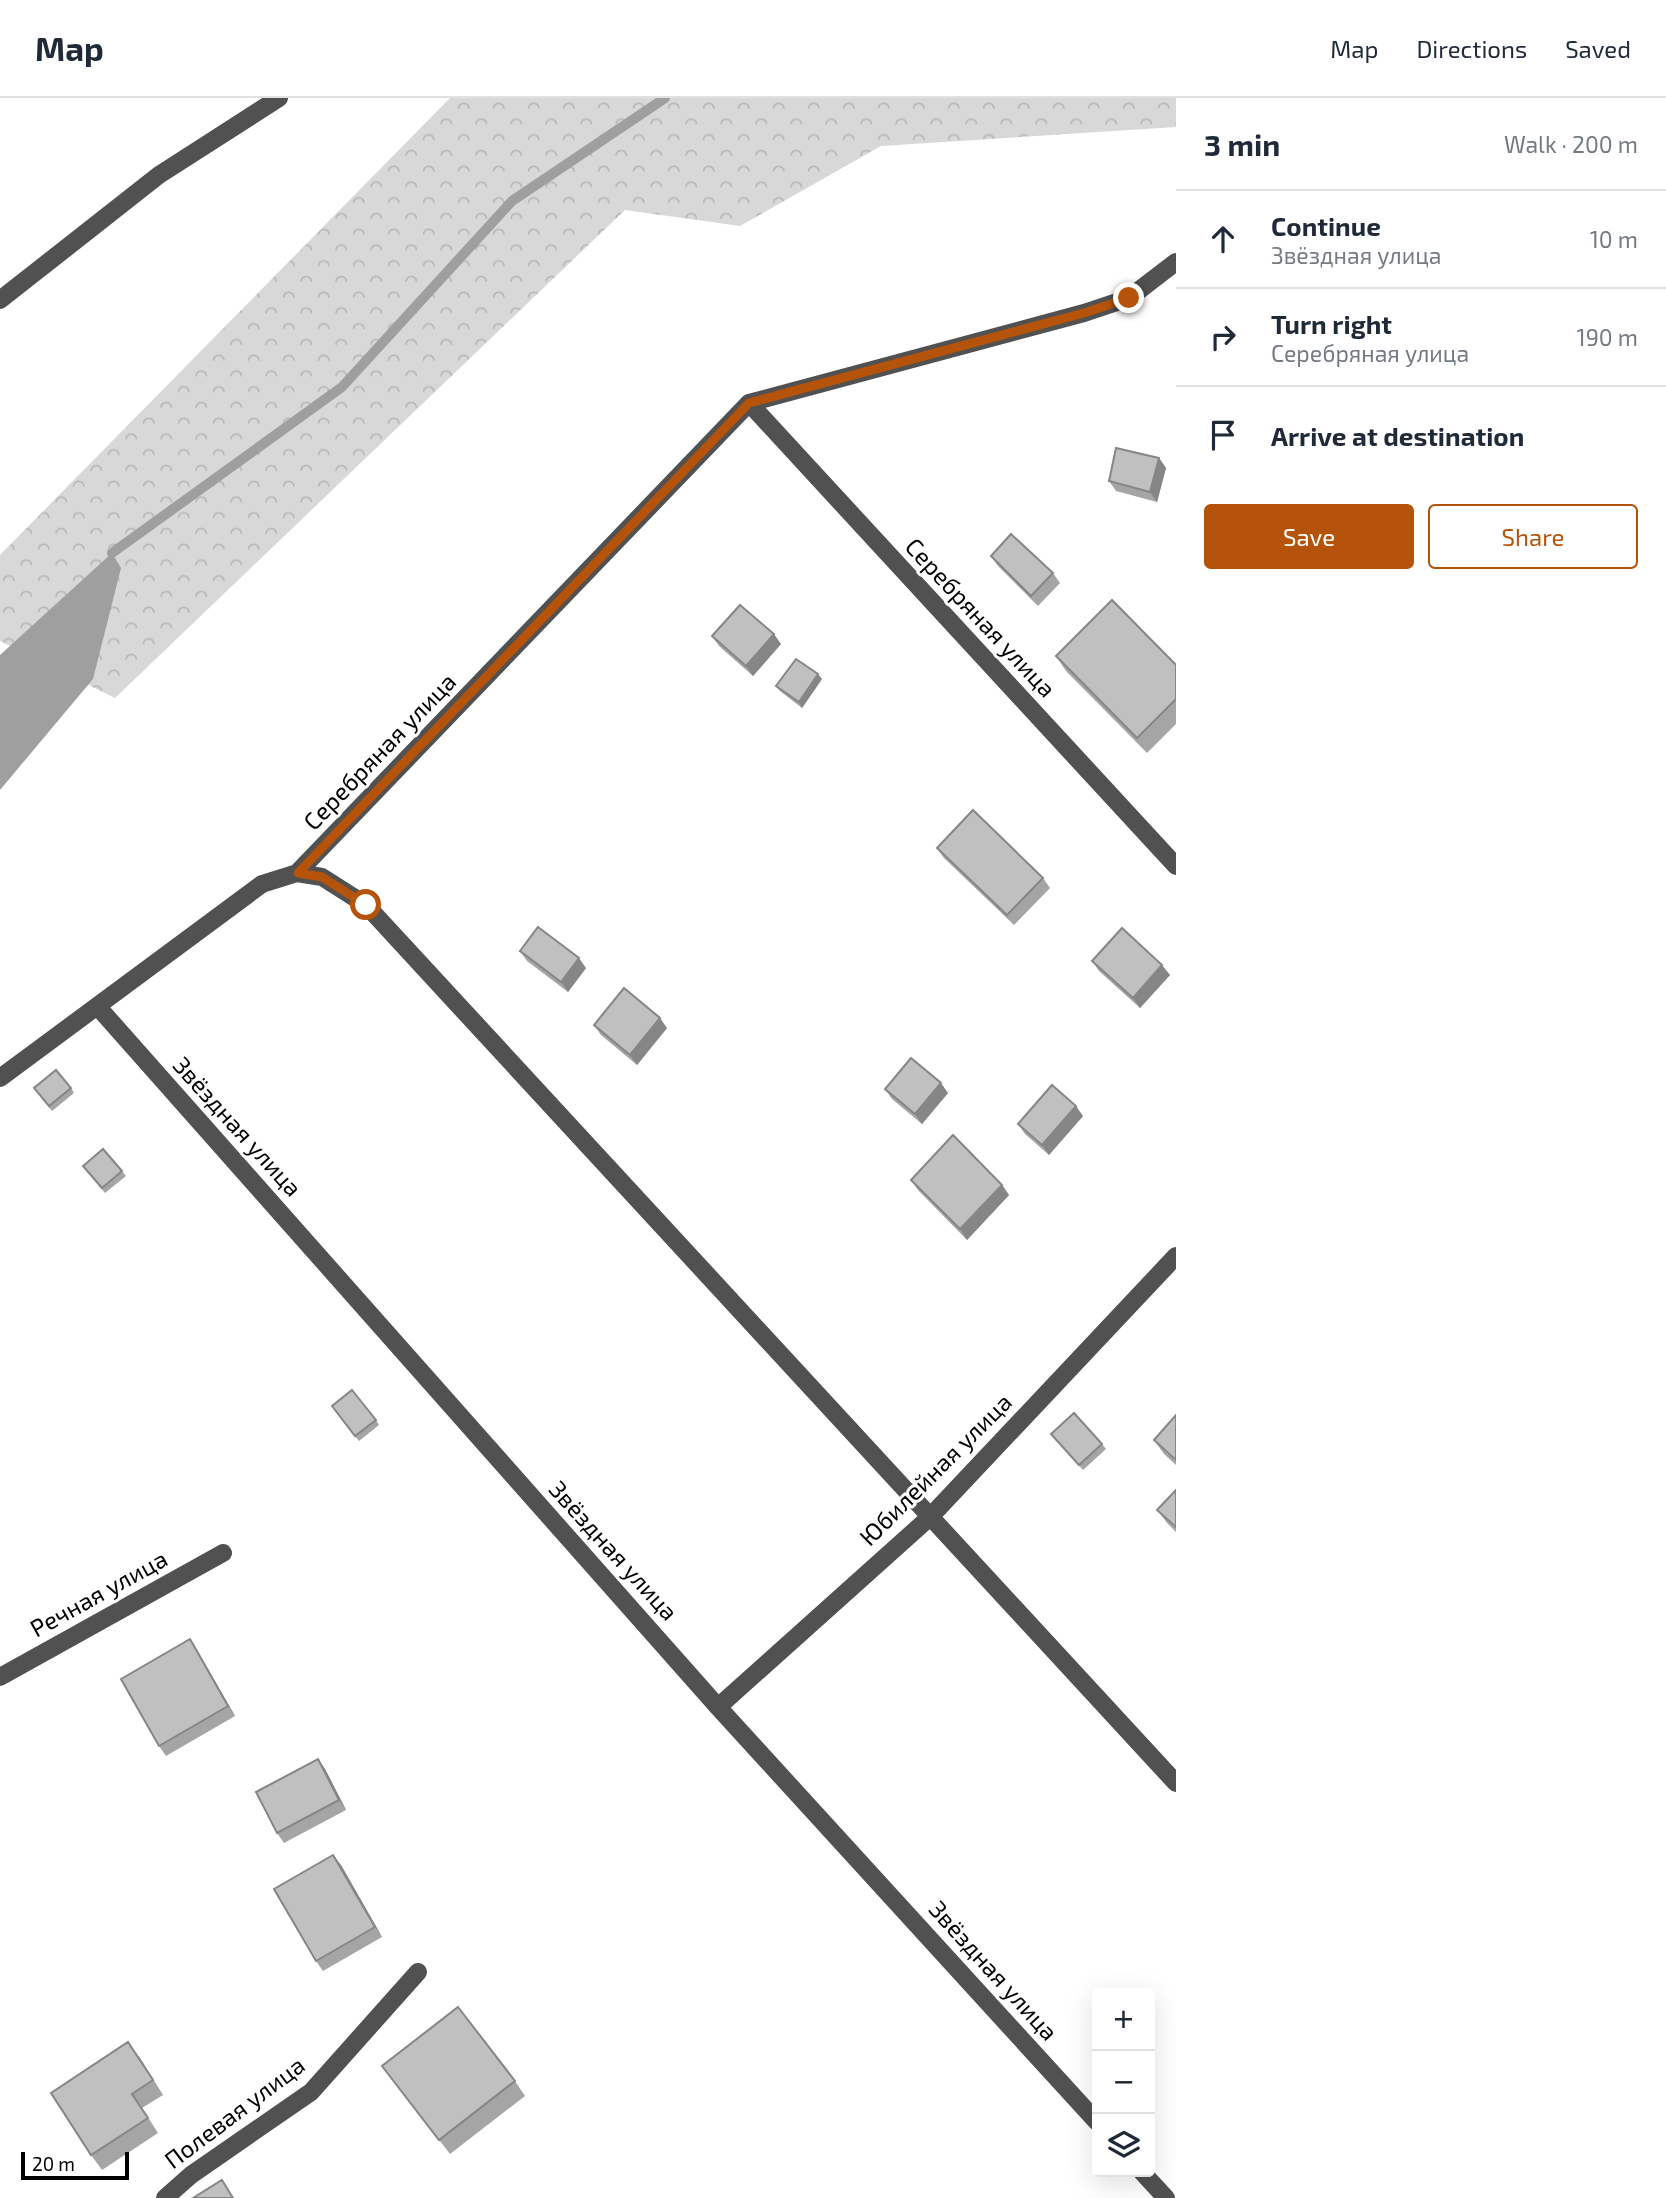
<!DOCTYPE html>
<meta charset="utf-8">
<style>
:root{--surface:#fff;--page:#f6f6f7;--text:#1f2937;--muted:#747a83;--line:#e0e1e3;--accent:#b45309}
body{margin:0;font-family:"Exo 2",sans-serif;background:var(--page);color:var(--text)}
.controls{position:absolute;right:21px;bottom:21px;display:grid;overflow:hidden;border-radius:7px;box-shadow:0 7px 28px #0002}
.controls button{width:63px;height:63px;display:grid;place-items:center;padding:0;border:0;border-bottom:2px solid var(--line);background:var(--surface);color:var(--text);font:35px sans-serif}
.scale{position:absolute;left:21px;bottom:18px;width:108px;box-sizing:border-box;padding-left:7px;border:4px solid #000;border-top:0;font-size:19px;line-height:24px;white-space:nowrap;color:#000;-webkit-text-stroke:5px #fff;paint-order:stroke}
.stop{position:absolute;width:21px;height:21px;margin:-16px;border:5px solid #b45309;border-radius:50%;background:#fff}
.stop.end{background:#b45309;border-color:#fff;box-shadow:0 2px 7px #0008}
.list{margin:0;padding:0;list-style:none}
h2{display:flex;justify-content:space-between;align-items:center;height:91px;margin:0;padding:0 28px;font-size:30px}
h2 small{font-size:23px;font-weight:400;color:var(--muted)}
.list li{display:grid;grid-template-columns:46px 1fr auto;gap:21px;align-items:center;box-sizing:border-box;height:98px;padding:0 28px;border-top:2px solid var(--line)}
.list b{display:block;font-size:26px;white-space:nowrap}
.list p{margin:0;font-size:23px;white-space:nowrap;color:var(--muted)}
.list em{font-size:23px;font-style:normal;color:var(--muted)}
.actions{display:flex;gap:14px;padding:21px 28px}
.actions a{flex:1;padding:16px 0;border:2px solid var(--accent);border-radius:7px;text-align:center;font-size:24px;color:var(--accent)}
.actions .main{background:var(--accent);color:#fff}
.icon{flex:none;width:38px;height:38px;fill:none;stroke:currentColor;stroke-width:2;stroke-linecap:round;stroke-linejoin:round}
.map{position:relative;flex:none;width:1176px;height:2100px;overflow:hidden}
header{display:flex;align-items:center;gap:42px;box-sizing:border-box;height:98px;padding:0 35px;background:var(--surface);border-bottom:2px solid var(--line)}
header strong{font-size:33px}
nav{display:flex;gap:38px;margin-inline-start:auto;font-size:24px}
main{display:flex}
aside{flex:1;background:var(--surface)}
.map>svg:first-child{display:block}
.forest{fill:url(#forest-crowns)}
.water{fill:#9f9f9f}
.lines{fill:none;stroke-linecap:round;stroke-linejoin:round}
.stream{stroke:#9f9f9f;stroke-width:10}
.minor{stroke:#515151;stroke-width:18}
.wall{fill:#a5a5a5}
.shaded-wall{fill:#868686}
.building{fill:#c0c0c0;stroke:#868686;stroke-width:2}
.route{stroke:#b45309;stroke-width:9}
.labels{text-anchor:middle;stroke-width:6;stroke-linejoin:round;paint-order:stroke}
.street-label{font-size:24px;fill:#000;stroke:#fff}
</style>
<header>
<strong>Map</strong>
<nav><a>Map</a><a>Directions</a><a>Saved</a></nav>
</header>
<main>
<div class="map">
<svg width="1176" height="2100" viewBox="0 0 1176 2100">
<defs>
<pattern id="forest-crowns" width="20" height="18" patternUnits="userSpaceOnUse" patternTransform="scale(1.75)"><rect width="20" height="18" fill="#d8d8d8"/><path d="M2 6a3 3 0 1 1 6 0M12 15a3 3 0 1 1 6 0" fill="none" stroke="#b8b8b8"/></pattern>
</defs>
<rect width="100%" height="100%" fill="#fff"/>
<!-- forest -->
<path class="forest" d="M 450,0 L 1176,0 L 1176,29 L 881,48 L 740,128 L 625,112 L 115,600 L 0,543 L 0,457 Z"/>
<!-- water -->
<path class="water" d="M 112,455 L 121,470 L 93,581 L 0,692 L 0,557 Z"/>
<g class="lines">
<!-- stream -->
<path class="stream" d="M 112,455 L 342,289 L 512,103 L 665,0"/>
<!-- minor -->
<path class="minor" d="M 0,202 L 159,77 L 279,0
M 749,305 L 1176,768
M 297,775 L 322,779 L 366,807 L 1176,1685
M 98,909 L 718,1609 L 1097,2024
M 0,980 L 262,786 L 297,775 L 749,305 L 1084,215 L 1129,200 L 1176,164
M 0,1579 L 223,1455
M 718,1609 L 930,1419 L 1176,1158
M 1142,2074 L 1166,2100
M 165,2100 L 191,2077 L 311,1994 L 418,1874"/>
</g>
<!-- wall -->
<path class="wall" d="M 1159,360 L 1166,370 L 1157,404 L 1116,393 L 1109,383 Z
M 991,458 L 1053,475 L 1060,485 L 1038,508 L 998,468 Z
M 712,538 L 781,546 L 753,578 L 719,548 Z
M 1056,558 L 1176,567 L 1176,626 L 1147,655 L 1066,573 Z
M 822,581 L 802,610 L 780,593 L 776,588 Z
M 937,750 L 1043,780 L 1050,790 L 1014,827 L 944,760 Z
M 520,853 L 586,870 L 568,894 L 527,863 Z
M 1092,863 L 1170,877 L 1140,910 L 1099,873 Z
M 594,927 L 667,930 L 637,967 L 601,937 Z
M 34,990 L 71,990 L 74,995 L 52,1013 Z
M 885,991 L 948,995 L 922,1026 L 892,1001 Z
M 1083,1018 L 1049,1057 L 1025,1036 L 1018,1026 Z
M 87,1073 L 122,1073 L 126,1078 L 105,1095 Z
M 911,1082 L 1002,1087 L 1009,1097 L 967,1142 L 918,1092 Z
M 332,1308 L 376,1322 L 379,1327 L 359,1343 Z
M 1176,1317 L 1176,1367 L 1164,1356 L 1154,1342 Z
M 1051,1336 L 1102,1346 L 1106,1351 L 1083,1372 Z
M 1176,1392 L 1176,1434 L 1168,1426 L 1157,1412 Z
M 197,1552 L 235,1618 L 166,1658 L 159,1648 Z
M 318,1661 L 325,1671 L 346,1712 L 284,1745 L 277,1735 Z
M 341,1767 L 382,1839 L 323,1873 L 316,1863 Z
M 139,1958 L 163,1997 L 142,2010 L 158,2035 L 102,2072 L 91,2057 Z
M 382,1968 L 515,1983 L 525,1998 L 450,2056 Z"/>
<!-- shaded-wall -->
<path class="shaded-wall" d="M 1159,360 L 1166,370 L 1157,404 L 1150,394 Z
M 774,536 L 781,546 L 753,578 L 746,568 Z
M 818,576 L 822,581 L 802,610 L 799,604 Z
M 579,860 L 586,870 L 568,894 L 561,884 Z
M 1162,867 L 1170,877 L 1140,910 L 1133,900 Z
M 660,920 L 667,930 L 637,967 L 630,957 Z
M 941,985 L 948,995 L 922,1026 L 915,1016 Z
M 1076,1008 L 1083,1018 L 1049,1057 L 1042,1047 Z
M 1002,1087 L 1009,1097 L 967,1142 L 960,1131 Z
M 190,1541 L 197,1552 L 235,1618 L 228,1608 Z
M 318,1661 L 325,1671 L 346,1712 L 339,1702 Z
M 333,1757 L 341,1767 L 382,1839 L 375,1829 Z"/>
<!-- building -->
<path class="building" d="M 1116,350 L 1159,360 L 1150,394 L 1109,383 Z
M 1011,436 L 1053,475 L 1031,498 L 991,458 Z
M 1112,502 L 1176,567 L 1176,601 L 1137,640 L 1056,558 Z
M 740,507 L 774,536 L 746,568 L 712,538 Z
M 796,561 L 818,576 L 799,604 L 776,588 Z
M 973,712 L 1043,780 L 1007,817 L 937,750 Z
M 538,829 L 579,860 L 561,884 L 520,853 Z
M 1122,830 L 1162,867 L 1133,900 L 1092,863 Z
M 624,890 L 660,920 L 630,957 L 594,927 Z
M 911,960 L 941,985 L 915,1016 L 885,991 Z
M 56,972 L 71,990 L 49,1008 L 34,990 Z
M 1052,987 L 1076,1008 L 1042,1047 L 1018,1026 Z
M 953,1037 L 1002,1087 L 960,1131 L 911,1082 Z
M 103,1051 L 122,1073 L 102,1090 L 83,1068 Z
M 352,1292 L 376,1322 L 355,1338 L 332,1308 Z
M 1074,1315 L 1102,1346 L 1079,1367 L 1051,1336 Z
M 1176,1317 L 1176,1362 L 1154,1342 Z
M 1176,1392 L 1176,1429 L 1157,1412 Z
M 190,1541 L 228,1608 L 159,1648 L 121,1581 Z
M 318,1661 L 339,1702 L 277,1735 L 256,1694 Z
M 333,1757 L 375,1829 L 316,1863 L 274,1791 Z
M 458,1909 L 515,1983 L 439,2042 L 382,1968 Z
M 128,1944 L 153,1982 L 132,1996 L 148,2020 L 91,2057 L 51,1995 Z
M 222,2082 L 233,2100 L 193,2100 Z"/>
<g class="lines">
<!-- route -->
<path class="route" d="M 366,807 L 322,779 L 298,775 L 749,305 L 1084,215 L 1129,200"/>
</g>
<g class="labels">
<!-- street labels -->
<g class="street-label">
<text transform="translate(980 520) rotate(47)" y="8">Серебряная улица</text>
<text transform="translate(380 654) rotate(-46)" y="8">Серебряная улица</text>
<text transform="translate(237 1029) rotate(48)" y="8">Звёздная улица</text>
<text transform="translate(936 1372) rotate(-45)" y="8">Юбилейная улица</text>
<text transform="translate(613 1453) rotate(48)" y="8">Звёздная улица</text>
<text transform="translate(99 1496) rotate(-29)" y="8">Речная улица</text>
<text transform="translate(993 1873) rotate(48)" y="8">Звёздная улица</text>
<text transform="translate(235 2015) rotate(-37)" y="8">Полевая улица</text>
</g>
</g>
</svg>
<div class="controls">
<button>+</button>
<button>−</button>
<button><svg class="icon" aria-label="layers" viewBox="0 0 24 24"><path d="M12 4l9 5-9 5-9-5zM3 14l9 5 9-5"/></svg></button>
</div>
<div class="scale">20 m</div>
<div class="stop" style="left:366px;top:807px"></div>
<div class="stop end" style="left:1129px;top:200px"></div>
</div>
<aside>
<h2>3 min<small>Walk · 200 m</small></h2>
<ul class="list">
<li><svg class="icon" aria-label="ahead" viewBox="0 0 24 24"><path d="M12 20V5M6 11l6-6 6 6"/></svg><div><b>Continue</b><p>Звёздная улица</p></div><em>10 m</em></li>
<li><svg class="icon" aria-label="right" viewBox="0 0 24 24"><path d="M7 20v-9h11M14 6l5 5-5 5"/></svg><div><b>Turn right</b><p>Серебряная улица</p></div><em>190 m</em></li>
<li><svg class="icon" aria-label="arrive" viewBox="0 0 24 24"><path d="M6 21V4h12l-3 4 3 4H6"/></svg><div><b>Arrive at destination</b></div></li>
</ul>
<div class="actions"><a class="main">Save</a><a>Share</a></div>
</aside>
</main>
